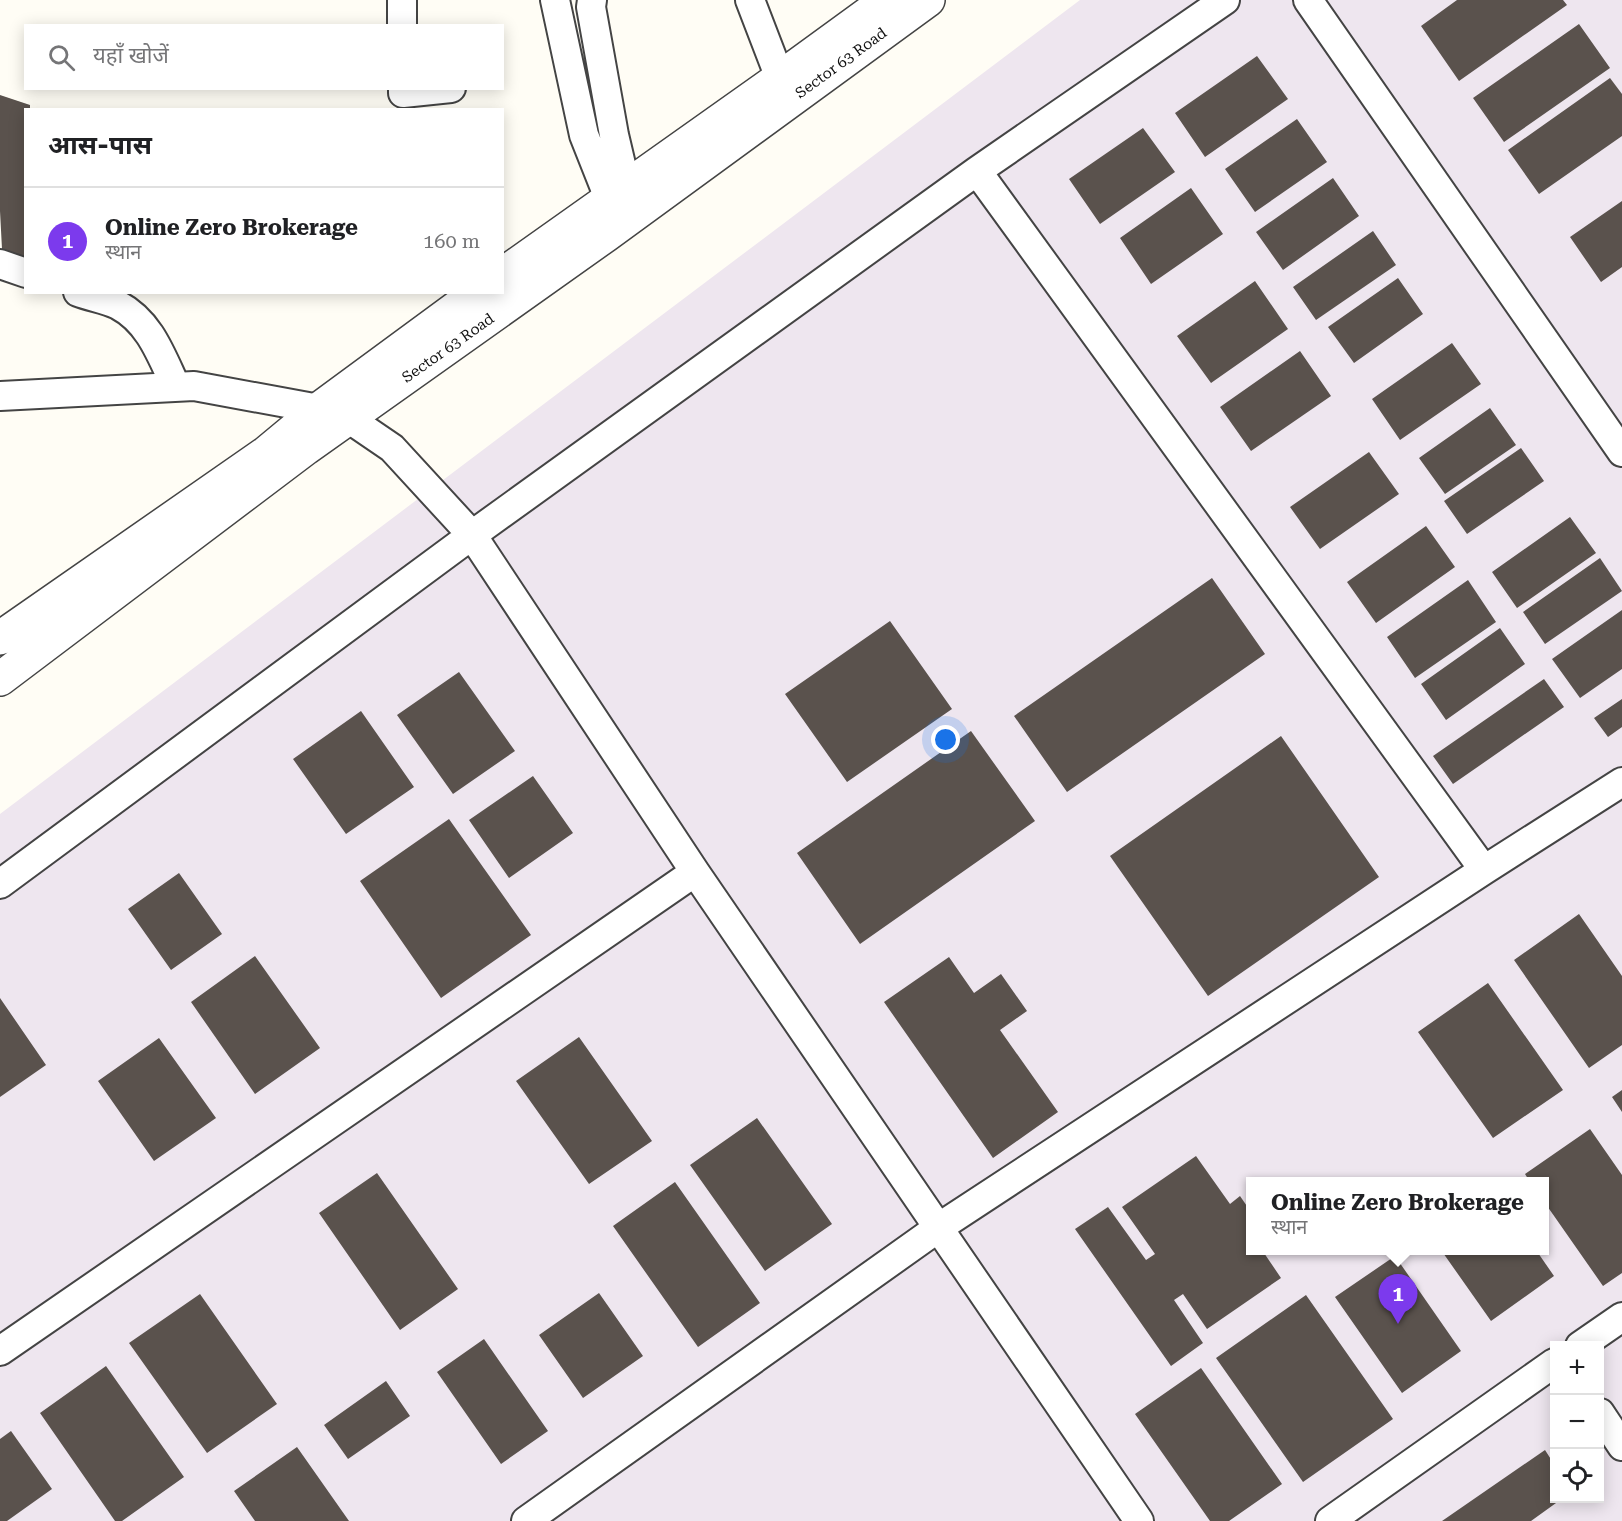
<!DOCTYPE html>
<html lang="hi">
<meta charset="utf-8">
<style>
:root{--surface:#fff;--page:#f2f2f2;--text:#202124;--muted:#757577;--line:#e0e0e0;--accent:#7c3aed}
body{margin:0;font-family:"Roboto Serif","Noto Sans Devanagari",serif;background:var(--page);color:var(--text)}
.controls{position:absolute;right:18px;bottom:18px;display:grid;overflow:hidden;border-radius:0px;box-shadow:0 3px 15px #0003}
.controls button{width:54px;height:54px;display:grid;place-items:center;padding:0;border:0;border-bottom:2px solid var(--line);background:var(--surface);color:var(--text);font:30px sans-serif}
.you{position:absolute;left:946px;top:740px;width:21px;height:21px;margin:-15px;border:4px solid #fff;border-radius:50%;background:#1a73e8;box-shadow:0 0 0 9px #1a73e833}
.badge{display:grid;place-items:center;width:39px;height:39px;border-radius:50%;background:var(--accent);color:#fff;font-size:20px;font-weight:700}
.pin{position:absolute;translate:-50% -50px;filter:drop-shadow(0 2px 3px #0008)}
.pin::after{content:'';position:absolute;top:32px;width:21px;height:18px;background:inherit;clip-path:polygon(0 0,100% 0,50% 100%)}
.popup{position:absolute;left:1246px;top:1177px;width:303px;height:78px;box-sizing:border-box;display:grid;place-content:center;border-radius:0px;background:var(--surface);filter:drop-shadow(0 2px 4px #0005);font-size:20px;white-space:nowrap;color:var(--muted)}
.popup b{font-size:22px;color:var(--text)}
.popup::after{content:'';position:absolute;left:50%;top:100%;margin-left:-12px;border:12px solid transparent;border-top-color:var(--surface)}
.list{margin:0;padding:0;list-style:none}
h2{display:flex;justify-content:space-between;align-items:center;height:78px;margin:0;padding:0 24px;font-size:26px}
h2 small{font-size:20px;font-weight:400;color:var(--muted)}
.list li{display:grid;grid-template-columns:39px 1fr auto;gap:18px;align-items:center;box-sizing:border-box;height:108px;padding:0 24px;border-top:2px solid var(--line)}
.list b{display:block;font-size:22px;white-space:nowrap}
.list p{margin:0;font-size:20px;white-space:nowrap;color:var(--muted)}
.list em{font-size:20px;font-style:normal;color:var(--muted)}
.icon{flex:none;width:33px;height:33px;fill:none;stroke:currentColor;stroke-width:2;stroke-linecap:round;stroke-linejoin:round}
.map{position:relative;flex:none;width:1622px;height:1521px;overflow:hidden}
.search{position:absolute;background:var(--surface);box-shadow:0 3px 15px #0003;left:24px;top:24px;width:480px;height:66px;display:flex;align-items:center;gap:15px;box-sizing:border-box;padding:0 21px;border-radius:0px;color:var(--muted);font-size:22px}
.panel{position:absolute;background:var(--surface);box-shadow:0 3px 15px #0003;left:24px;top:108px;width:480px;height:186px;border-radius:0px}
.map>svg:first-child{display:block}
.industrial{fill:#eee6ef;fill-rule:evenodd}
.building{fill:#5a524d}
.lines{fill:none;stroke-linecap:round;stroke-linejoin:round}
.minor-casing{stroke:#444;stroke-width:32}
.tertiary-casing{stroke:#444;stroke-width:36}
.minor{stroke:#fff;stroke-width:28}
.tertiary{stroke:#fff;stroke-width:33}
.labels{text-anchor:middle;stroke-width:6;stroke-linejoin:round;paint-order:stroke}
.street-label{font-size:15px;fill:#111;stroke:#fff}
</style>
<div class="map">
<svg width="1622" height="1521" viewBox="0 0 1622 1521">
<rect width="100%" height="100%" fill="#fffdf5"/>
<!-- industrial -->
<path class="industrial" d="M 1080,0 L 1622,0 L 1622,1521 L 0,1521 L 0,814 ZM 1251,1182 L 1545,1182 L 1545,1250 L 1251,1250 ZM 1554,1346 L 1600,1346 L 1600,1498 L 1554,1498 Z"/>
<!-- building -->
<path class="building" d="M 1457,0 L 1563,0 L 1567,5 L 1459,81 L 1421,26 Z
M 1579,24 L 1610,68 L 1504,142 L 1473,98 Z
M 1257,56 L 1288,99 L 1205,157 L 1175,113 Z
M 1610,78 L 1622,94 L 1622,136 L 1539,194 L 1508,150 Z
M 0,95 L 30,105 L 30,110 L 26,110 L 26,260 L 2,249 L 0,211 Z
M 1297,119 L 1327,162 L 1255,212 L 1225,169 Z
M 1143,128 L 1175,172 L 1100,224 L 1069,179 Z
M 1333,178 L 1359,216 L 1283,270 L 1256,232 Z
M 1191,188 L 1223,234 L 1151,284 L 1120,238 Z
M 1622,201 L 1622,267 L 1601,282 L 1570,237 Z
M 1373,231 L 1396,265 L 1316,320 L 1293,287 Z
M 1398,278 L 1423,314 L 1354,363 L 1328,327 Z
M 1255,281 L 1288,329 L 1211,383 L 1177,336 Z
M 1452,343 L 1481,384 L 1400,440 L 1372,399 Z
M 1300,351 L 1331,396 L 1251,451 L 1220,407 Z
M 1490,408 L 1516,445 L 1445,494 L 1419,458 Z
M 1521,448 L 1544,481 L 1467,534 L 1444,501 Z
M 1369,452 L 1399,494 L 1320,549 L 1290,507 Z
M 1570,517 L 1596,553 L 1517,608 L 1492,572 Z
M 1426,526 L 1455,567 L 1376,623 L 1347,582 Z
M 1600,558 L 1622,591 L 1545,644 L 1523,612 Z
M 1212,578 L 1265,654 L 1067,792 L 1014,716 Z
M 1468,580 L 1496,622 L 1415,678 L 1387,637 Z
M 1622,610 L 1622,669 L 1580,698 L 1552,659 Z
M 890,621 L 952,709 L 847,782 L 785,694 Z
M 1500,628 L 1525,664 L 1446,720 L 1421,684 Z
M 459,672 L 515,751 L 453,794 L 397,715 Z
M 1544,679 L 1564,707 L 1453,784 L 1433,756 Z
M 1622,699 L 1622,727 L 1608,737 L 1594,718 Z
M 361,711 L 414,787 L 346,834 L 293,759 Z
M 971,731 L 1035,821 L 860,944 L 797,853 Z
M 1281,736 L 1379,877 L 1208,996 L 1110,856 Z
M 533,776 L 573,833 L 509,878 L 469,820 Z
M 449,819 L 531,935 L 441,998 L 360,881 Z
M 179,873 L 222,934 L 171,970 L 128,909 Z
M 1579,914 L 1622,976 L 1622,1045 L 1589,1068 L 1514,960 Z
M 255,956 L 320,1048 L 255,1094 L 191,1002 Z
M 949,957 L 974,993 L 1001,974 L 1027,1011 L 1000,1030 L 1058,1112 L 993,1158 L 884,1002 Z
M 1488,983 L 1563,1090 L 1493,1138 L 1418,1032 Z
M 0,998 L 46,1065 L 0,1097 Z
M 579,1037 L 652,1141 L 589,1184 L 516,1081 Z
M 159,1038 L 216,1118 L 154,1161 L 98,1081 Z
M 1622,1090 L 1622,1112 L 1612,1097 Z
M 757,1118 L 832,1224 L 765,1271 L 690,1165 Z
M 1590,1129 L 1622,1175 L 1622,1273 L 1603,1286 L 1545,1203 L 1545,1182 L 1530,1182 L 1525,1174 Z
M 1196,1156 L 1230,1204 L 1240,1196 L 1251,1212 L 1251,1250 L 1262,1250 L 1281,1278 L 1207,1329 L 1183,1294 L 1174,1300 L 1203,1343 L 1171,1366 L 1075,1229 L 1108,1207 L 1146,1260 L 1155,1254 L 1122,1207 Z
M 377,1173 L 458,1289 L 400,1330 L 319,1213 Z
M 675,1182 L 760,1303 L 698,1347 L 613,1226 Z
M 1441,1250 L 1536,1250 L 1554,1276 L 1491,1321 Z
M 1395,1256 L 1461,1351 L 1402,1393 L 1335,1297 Z
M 599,1293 L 643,1356 L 583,1398 L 539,1335 Z
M 200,1294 L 277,1404 L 207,1453 L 129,1343 Z
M 1306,1295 L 1393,1419 L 1303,1482 L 1216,1358 Z
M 484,1339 L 548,1431 L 501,1464 L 437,1372 Z
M 106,1366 L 184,1477 L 122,1521 L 115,1521 L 40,1413 Z
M 1201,1368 L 1282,1484 L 1229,1521 L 1210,1521 L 1135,1414 Z
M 386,1381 L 410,1416 L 348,1459 L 324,1425 Z
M 11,1431 L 52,1489 L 7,1521 L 0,1521 L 0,1439 Z
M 297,1447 L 349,1521 L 255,1521 L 234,1491 Z
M 1545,1450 L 1554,1464 L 1554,1498 L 1563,1498 L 1531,1521 L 1442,1521 Z"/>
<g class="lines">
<!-- minor casing -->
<g class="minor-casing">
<path id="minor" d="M 555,0 L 584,135 L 609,198
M 592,0 L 591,7 L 614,135 L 626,186 L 635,205
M 750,0 L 780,78
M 1308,0 L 1622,452
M 402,26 L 402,0
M 403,88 L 403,93 L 451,88
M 977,171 L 1484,870
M 0,264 L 26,273
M 78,292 C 91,297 106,299 118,305 C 150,322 161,355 176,387
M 0,396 L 194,386 L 319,409
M 348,418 L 392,448 L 472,535 L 695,872 L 1139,1521
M 0,884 L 472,535 L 977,171 L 1225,0
M 1580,1346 L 1622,1317
M 0,1351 L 695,872
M 1600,1413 L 1622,1446
M 526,1521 L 938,1228 L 1484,870 L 1622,782
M 1330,1521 L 1554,1363"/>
</g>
<!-- tertiary casing -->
<g class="tertiary-casing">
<path id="tertiary" d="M 502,275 L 780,78 L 887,0
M 0,638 L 266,453 L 319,409 L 478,292
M 0,679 L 306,448 L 606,235 L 928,0"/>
</g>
<!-- minor -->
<use href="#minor" class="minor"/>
<!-- tertiary -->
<use href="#tertiary" class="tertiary"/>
</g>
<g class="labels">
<!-- street labels -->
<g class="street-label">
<text transform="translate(841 63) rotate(-36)" y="5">Sector 63 Road</text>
<text transform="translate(448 348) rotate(-35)" y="5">Sector 63 Road</text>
</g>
</g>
</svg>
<div class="controls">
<button>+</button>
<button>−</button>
<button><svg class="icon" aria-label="locate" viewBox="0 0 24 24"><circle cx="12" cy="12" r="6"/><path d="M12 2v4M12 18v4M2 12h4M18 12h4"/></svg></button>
</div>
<div class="you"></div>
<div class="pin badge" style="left:1398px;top:1324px">1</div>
<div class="popup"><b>Online Zero Brokerage</b>स्थान</div>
<div class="search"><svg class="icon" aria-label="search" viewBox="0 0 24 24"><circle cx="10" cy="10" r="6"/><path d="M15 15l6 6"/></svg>यहाँ खोजें</div>
<section class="panel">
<h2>आस-पास<small></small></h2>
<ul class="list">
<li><span class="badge">1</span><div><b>Online Zero Brokerage</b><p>स्थान</p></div><em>160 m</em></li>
</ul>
</section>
</div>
